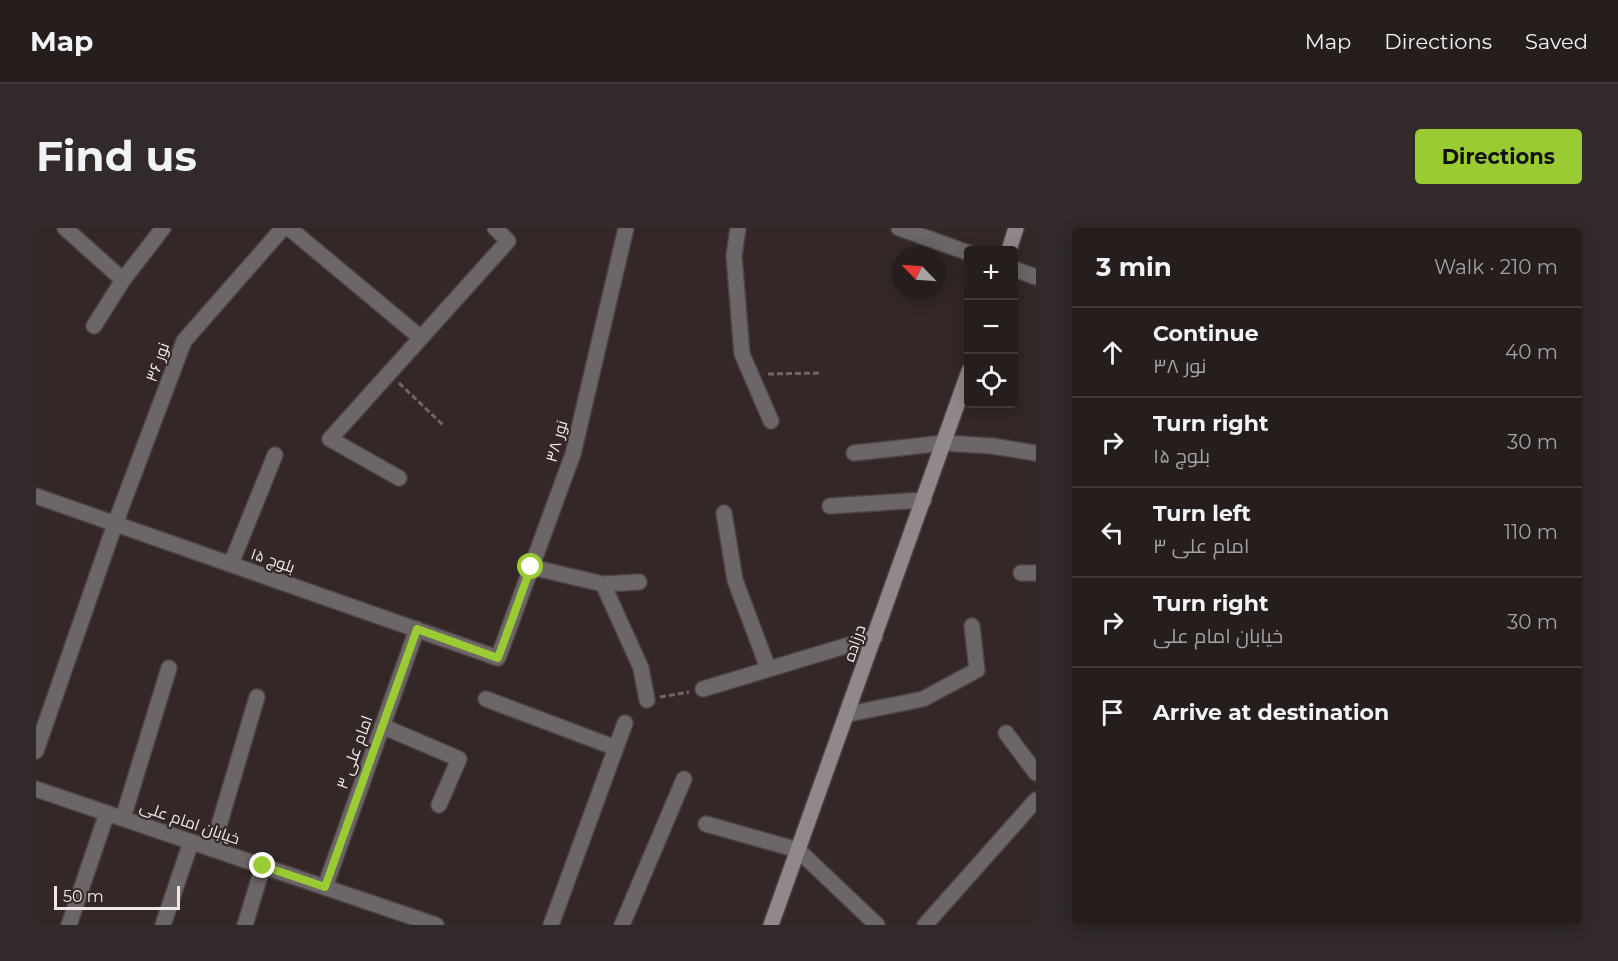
<!DOCTYPE html>
<meta charset="utf-8">
<style>
:root{--surface:#261d1d;--page:#322a2a;--text:#f1f3f6;--muted:#a4a2a4;--line:#423b3b;--accent:#9bcb33}
body{margin:0;font-family:Montserrat,Cairo,sans-serif;background:var(--page);color:var(--text)}
.controls{position:absolute;right:18px;top:18px;display:grid;overflow:hidden;border-radius:6px;box-shadow:0 3px 15px #0003}
.controls button{width:54px;height:54px;display:grid;place-items:center;padding:0;border:0;border-bottom:2px solid var(--line);background:var(--surface);color:var(--text);font:30px sans-serif}
.compass{position:absolute;left:856px;top:18px;width:54px;height:54px;border-radius:50%;background:var(--surface);box-shadow:0 3px 15px #0003;rotate:295deg}
.scale{position:absolute;left:18px;bottom:15px;width:126px;box-sizing:border-box;padding-left:6px;border:3px solid #f0e8e8;border-top:0;font-size:16px;line-height:21px;white-space:nowrap;color:#f0e8e8;-webkit-text-stroke:4px #332727;paint-order:stroke}
.stop{position:absolute;width:18px;height:18px;margin:-14px;border:4px solid #9bcb33;border-radius:50%;background:#fff}
.stop.end{background:#9bcb33;border-color:#fff;box-shadow:0 2px 6px #0008}
.list{margin:0;padding:0;list-style:none}
h2{display:flex;justify-content:space-between;align-items:center;height:78px;margin:0;padding:0 24px;font-size:26px}
h2 small{font-size:20px;font-weight:400;color:var(--muted)}
.list li{display:grid;grid-template-columns:39px 1fr auto;gap:18px;align-items:center;box-sizing:border-box;height:90px;padding:0 24px;border-top:2px solid var(--line)}
.list b{display:block;font-size:22px;white-space:nowrap}
.list p{margin:0;font-size:20px;white-space:nowrap;color:var(--muted)}
.list em{font-size:20px;font-style:normal;color:var(--muted)}
.icon{flex:none;width:33px;height:33px;fill:none;stroke:currentColor;stroke-width:2;stroke-linecap:round;stroke-linejoin:round}
.map{position:relative;flex:none;width:1000px;height:697px;overflow:hidden;border-radius:6px}
header{display:flex;align-items:center;gap:36px;box-sizing:border-box;height:84px;padding:0 30px;background:var(--surface);border-bottom:2px solid var(--line)}
header strong{font-size:28px}
nav{display:flex;gap:33px;margin-inline-start:auto;font-size:21px}
.intro{display:flex;align-items:center;justify-content:space-between;box-sizing:border-box;height:144px;padding:0 36px}
h1{margin:0;font-size:42px}
.button{padding:15px 27px;border-radius:6px;background:var(--accent);color:#111;font-size:21px;font-weight:700}
main{display:flex;gap:36px;padding:0 36px}
aside{flex:1;background:var(--surface);border-radius:6px;box-shadow:0 3px 15px #0003}
.map>svg:first-child{display:block}
.lines{fill:none;stroke-linecap:round;stroke-linejoin:round}
.minor-casing{stroke:#4d4242;stroke-width:18}
.tertiary-casing{stroke:#4d4242;stroke-width:18}
.secondary-casing{stroke:#4d4242;stroke-width:18}
.path{stroke:#706666;stroke-width:3;stroke-dasharray:6 3;stroke-linecap:butt}
.minor{stroke:#6c6668;stroke-width:15}
.tertiary{stroke:#6c6668;stroke-width:15}
.secondary{stroke:#91888b;stroke-width:15}
.route{stroke:#9bcb33;stroke-width:8}
.labels{text-anchor:middle;stroke-width:4.5;stroke-linejoin:round;paint-order:stroke}
.street-label{font-size:16px;fill:#f0e8e8;stroke:#332727}
</style>
<header>
<strong>Map</strong>
<nav><a>Map</a><a>Directions</a><a>Saved</a></nav>
</header>
<div class="intro"><h1>Find us</h1><a class="button">Directions</a></div>
<main>
<div class="map">
<svg width="1000" height="697" viewBox="0 0 1000 697">
<rect width="100%" height="100%" fill="#332727"/>
<g class="lines">
<!-- minor casing -->
<g class="minor-casing">
<path id="minor" d="M 29,0 L 87,52
M 253,0 L 385,110
M 702,0 L 698,28 L 706,126 L 735,193
M 58,98 L 87,52 L 127,0
M 818,225 L 908,215 L 956,218 L 1000,225
M 363,250 L 294,211 L 472,13 L 459,0
M 0,268 L 462,430 L 537,226 L 590,0
M 794,278 L 888,272
M 688,285 L 699,352 L 732,440
M 195,336 L 239,227
M 495,339 L 567,356 L 603,354
M 985,345 L 1000,345
M 567,356 L 605,440 L 611,472
M 667,461 L 839,409
M 450,471 L 580,520
M 813,486 L 887,471 L 941,442 L 936,398
M 346,498 L 423,531 L 403,577
M 970,505 L 1000,545
M 0,523 L 79,296 L 148,113 L 247,0
M 87,590 L 133,440
M 670,596 L 762,622 L 841,697
M 176,621 L 221,469
M 289,659 L 381,401
M 33,697 L 71,585
M 127,697 L 155,614
M 209,697 L 227,638
M 515,697 L 589,495
M 586,697 L 648,551
M 889,697 L 1000,572"/>
</g>
<!-- tertiary casing -->
<g class="tertiary-casing">
<path id="tertiary" d="M 863,0 L 933,25
M 978,41 L 1000,49
M 0,561 L 400,697"/>
</g>
<!-- secondary casing -->
<g class="secondary-casing">
<path id="secondary" d="M 973,22 L 980,0
M 735,697 L 933,143"/>
</g>
<!-- path -->
<path class="path" d="M 732,146 L 786,145
M 363,155 L 407,197
M 624,469 L 653,464"/>
<!-- minor -->
<use href="#minor" class="minor"/>
<!-- tertiary -->
<use href="#tertiary" class="tertiary"/>
<!-- secondary -->
<use href="#secondary" class="secondary"/>
</g>
<g class="lines">
<!-- route -->
<path class="route" d="M 227,638 L 289,659 L 381,401 L 462,430 L 495,339"/>
</g>
<g class="labels">
<!-- street labels -->
<g class="street-label">
<text transform="translate(121 134) rotate(-70)" y="6">نور ۳۶</text>
<text transform="translate(520 213) rotate(-74)" y="6">نور ۳۸</text>
<text transform="translate(237 332) rotate(19)" y="6">بلوچ ۱۵</text>
<text transform="translate(818 415) rotate(-71)" y="6">درزاده</text>
<text transform="translate(318 524) rotate(-70)" y="6">امام علی ۳</text>
<text transform="translate(154 594) rotate(19)" y="6">خیابان امام علی</text>
</g>
</g>
</svg>
<div class="controls">
<button>+</button>
<button>−</button>
<button><svg class="icon" aria-label="locate" viewBox="0 0 24 24"><circle cx="12" cy="12" r="6"/><path d="M12 2v4M12 18v4M2 12h4M18 12h4"/></svg></button>
</div>
<svg class="compass" viewBox="-18 -18 36 36"><path d="M0-13l5 13h-10z" fill="#e53935"/><path d="M0 13l5-13h-10z" fill="#a4a2a4"/></svg>
<div class="scale">50 m</div>
<div class="stop" style="left:495px;top:339px"></div>
<div class="stop end" style="left:227px;top:638px"></div>
</div>
<aside>
<h2>3 min<small>Walk · 210 m</small></h2>
<ul class="list">
<li><svg class="icon" aria-label="ahead" viewBox="0 0 24 24"><path d="M12 20V5M6 11l6-6 6 6"/></svg><div><b>Continue</b><p>نور ۳۸</p></div><em>40 m</em></li>
<li><svg class="icon" aria-label="right" viewBox="0 0 24 24"><path d="M7 20v-9h11M14 6l5 5-5 5"/></svg><div><b>Turn right</b><p>بلوچ ۱۵</p></div><em>30 m</em></li>
<li><svg class="icon" aria-label="left" viewBox="0 0 24 24"><path d="M17 20v-9H6M10 6l-5 5 5 5"/></svg><div><b>Turn left</b><p>امام علی ۳</p></div><em>110 m</em></li>
<li><svg class="icon" aria-label="right" viewBox="0 0 24 24"><path d="M7 20v-9h11M14 6l5 5-5 5"/></svg><div><b>Turn right</b><p>خیابان امام علی</p></div><em>30 m</em></li>
<li><svg class="icon" aria-label="arrive" viewBox="0 0 24 24"><path d="M6 21V4h12l-3 4 3 4H6"/></svg><div><b>Arrive at destination</b></div></li>
</ul>
</aside>
</main>
